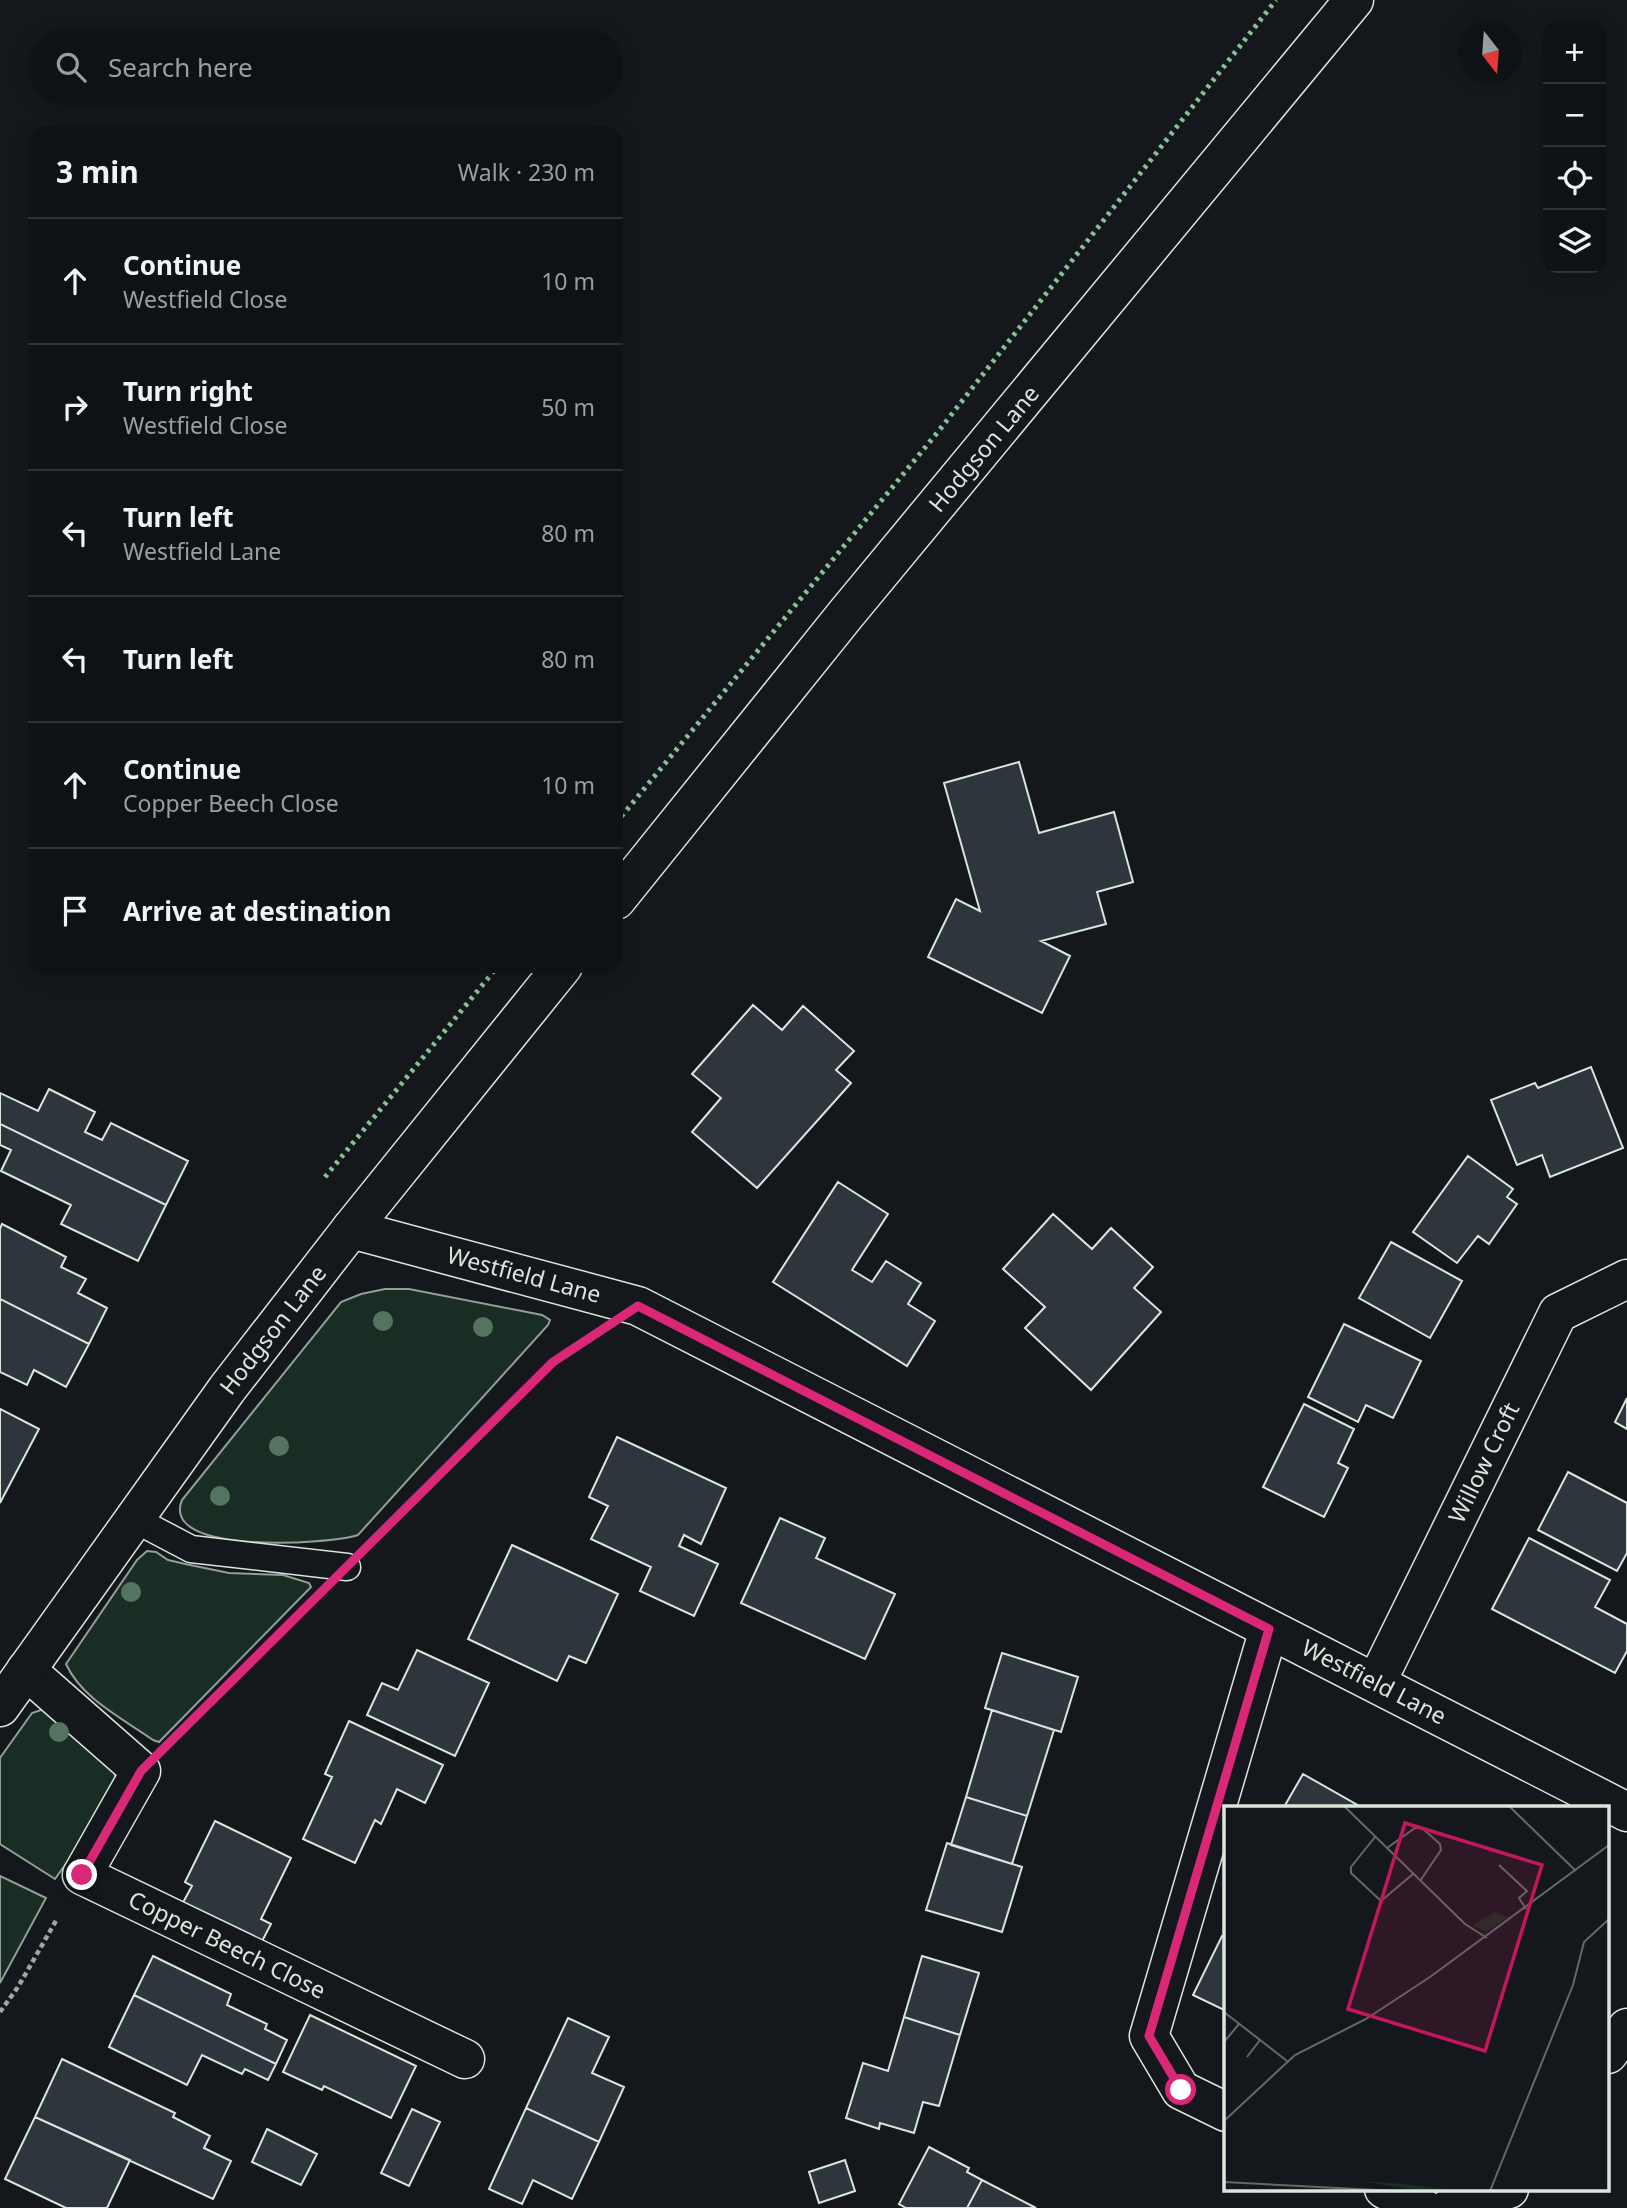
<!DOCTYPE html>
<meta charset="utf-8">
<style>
:root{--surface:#0f1215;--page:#181b1e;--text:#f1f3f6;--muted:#9b9ea0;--line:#2f3234}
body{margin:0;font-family:"Noto Sans",sans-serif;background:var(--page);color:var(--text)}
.controls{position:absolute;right:21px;top:21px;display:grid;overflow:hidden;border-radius:14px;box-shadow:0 4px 18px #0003}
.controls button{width:63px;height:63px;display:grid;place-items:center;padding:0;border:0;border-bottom:2px solid var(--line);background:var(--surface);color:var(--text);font:35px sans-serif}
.compass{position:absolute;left:1459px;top:21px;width:63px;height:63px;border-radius:50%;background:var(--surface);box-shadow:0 4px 18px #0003;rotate:163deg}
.stop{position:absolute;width:21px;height:21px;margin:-16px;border:5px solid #db2777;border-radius:50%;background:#fff}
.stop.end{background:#db2777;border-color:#fff;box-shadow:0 2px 7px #0008}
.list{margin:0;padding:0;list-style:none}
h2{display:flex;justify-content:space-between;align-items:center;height:91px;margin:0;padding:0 28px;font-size:30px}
h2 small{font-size:23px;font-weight:400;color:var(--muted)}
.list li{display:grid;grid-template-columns:46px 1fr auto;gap:21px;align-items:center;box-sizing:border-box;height:126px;padding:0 28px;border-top:2px solid var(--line)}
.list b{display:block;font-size:26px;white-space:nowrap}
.list p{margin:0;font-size:23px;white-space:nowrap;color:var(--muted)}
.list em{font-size:23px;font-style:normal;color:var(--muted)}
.icon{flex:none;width:38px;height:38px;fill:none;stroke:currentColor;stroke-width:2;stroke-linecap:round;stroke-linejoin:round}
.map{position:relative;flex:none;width:1627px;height:2208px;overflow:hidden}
.search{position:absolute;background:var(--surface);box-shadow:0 4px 18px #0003;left:28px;top:28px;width:595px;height:77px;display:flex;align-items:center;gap:18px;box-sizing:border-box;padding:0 24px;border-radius:38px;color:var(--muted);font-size:26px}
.panel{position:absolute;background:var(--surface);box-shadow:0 4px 18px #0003;left:28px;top:126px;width:595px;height:847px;border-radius:21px}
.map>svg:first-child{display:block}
.green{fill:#1a2d24;stroke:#939e99;stroke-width:2}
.building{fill:#2c363c;stroke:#d8e6dc;stroke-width:2}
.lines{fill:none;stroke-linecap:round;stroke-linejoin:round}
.service-casing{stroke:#d8e6dc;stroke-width:29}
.minor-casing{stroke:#d8e6dc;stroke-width:41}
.tertiary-casing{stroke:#d8e6dc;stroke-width:41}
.path{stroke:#9da8a2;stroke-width:4.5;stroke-dasharray:5 3.5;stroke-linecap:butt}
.service{stroke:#14181c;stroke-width:26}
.minor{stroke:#14181c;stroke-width:38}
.tertiary{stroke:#14181c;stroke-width:38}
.hedge{stroke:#8ac095;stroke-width:5;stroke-dasharray:3.5 5;stroke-linecap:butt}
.tree{fill:#55745f}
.route{stroke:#db2777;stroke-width:9}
.labels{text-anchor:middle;stroke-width:5;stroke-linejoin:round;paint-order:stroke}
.street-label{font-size:23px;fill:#d8e6dc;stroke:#14181c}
.inset-road{fill:none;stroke:#626a69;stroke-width:2}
.view{fill:#c2185b;fill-opacity:0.15;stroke:#c2185b;stroke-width:3.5}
.inset-edge{fill:none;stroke:#d8e6dc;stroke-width:3.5}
</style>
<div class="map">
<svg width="1627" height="2208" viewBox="0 0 1627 2208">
<rect width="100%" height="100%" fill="#14181c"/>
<!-- green -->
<path class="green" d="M 385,1289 L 409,1289 L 542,1315 L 550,1320 L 548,1325 L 358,1535 C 331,1544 159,1556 182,1500 L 341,1302 L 361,1294 Z
M 147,1551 L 156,1552 L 168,1560 L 190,1565 L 229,1573 L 283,1575 L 309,1583 L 311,1587 L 159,1742 L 153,1740 C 122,1718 82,1699 66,1664 L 137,1560 Z
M 44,1709 L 115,1772 L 116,1790 L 111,1800 L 55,1879 L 0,1844 L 0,1758 L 32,1713 Z
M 0,1876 L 46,1898 L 0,1983 Z"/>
<!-- building -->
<path class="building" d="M 1019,762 L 1039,833 L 1114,812 L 1133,882 L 1097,892 L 1106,924 L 1041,941 L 1070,956 L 1042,1013 L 928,957 L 956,899 L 980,911 L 944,783 Z
M 753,1005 L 782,1030 L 803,1006 L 854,1051 L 836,1070 L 851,1083 L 757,1188 L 692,1132 L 721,1098 L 692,1074 Z
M 1591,1067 L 1623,1148 L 1550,1177 L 1542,1155 L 1517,1165 L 1491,1100 L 1535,1083 L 1538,1088 Z
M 49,1089 L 95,1112 L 85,1132 L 102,1140 L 111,1123 L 188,1161 L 166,1205 L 0,1124 L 0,1093 L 38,1111 Z
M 0,1124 L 166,1205 L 138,1261 L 61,1224 L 71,1205 L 1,1171 L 11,1150 L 0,1145 Z
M 1468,1156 L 1513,1189 L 1507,1197 L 1517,1204 L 1489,1244 L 1478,1236 L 1457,1263 L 1413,1232 Z
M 838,1182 L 888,1214 L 852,1270 L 872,1282 L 886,1261 L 921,1283 L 908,1304 L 935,1321 L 907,1366 L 773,1282 Z
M 1053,1214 L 1092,1249 L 1111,1228 L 1153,1267 L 1134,1288 L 1161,1312 L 1091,1390 L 1025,1328 L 1045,1307 L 1003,1269 Z
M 2,1224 L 66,1257 L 61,1267 L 86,1279 L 78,1293 L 107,1308 L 89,1344 L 0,1299 L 0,1229 Z
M 1391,1242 L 1462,1281 L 1430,1338 L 1359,1298 Z
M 0,1299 L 89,1344 L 66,1387 L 34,1370 L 27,1385 L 0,1372 Z
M 1344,1324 L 1421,1361 L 1393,1418 L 1366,1405 L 1358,1422 L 1308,1397 Z
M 1627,1398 L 1627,1429 L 1615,1422 Z
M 1304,1404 L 1354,1429 L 1338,1463 L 1348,1468 L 1324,1517 L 1263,1487 Z
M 0,1409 L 39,1429 L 0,1503 Z
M 617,1437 L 726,1488 L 701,1544 L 684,1535 L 679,1546 L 718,1564 L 694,1616 L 640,1591 L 651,1567 L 591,1539 L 608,1506 L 589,1497 Z
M 1568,1472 L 1627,1503 L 1627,1553 L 1617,1571 L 1538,1530 Z
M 780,1518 L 825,1538 L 816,1558 L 895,1594 L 865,1659 L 741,1603 Z
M 1529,1538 L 1610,1580 L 1595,1607 L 1627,1624 L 1627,1651 L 1615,1673 L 1492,1609 Z
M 512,1545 L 618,1594 L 586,1663 L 569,1656 L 557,1681 L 468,1639 Z
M 417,1650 L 489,1683 L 455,1756 L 367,1715 L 382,1683 L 398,1690 Z
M 1002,1653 L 1078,1677 L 1061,1732 L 985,1708 Z
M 992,1710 L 1054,1730 L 1027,1816 L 966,1797 Z
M 349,1721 L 443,1765 L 425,1803 L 397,1789 L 381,1824 L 375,1820 L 355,1863 L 303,1839 L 332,1777 L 325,1774 Z
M 1303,1774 L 1361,1807 L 1284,1807 Z
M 966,1797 L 1027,1816 L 1012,1864 L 951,1845 Z
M 215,1821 L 291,1858 L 261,1919 L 271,1924 L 259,1947 L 180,1908 L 192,1886 L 185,1882 Z
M 947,1843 L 1022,1867 L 1002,1932 L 926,1910 Z
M 1222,1936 L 1226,1938 L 1226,2011 L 1193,1995 Z
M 153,1956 L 231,1994 L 227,2005 L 267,2024 L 265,2029 L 287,2040 L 276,2064 L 134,1995 Z
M 922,1956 L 979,1973 L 960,2035 L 904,2017 Z
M 134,1995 L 276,2064 L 268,2080 L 245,2069 L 242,2074 L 202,2055 L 187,2085 L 109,2047 Z
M 310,2015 L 416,2066 L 391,2118 L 324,2086 L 322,2090 L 283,2072 Z
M 904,2017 L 960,2035 L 939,2106 L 923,2102 L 914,2133 L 880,2123 L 879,2129 L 846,2118 L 863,2063 L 888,2071 Z
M 568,2018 L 609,2037 L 592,2073 L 624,2087 L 599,2142 L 526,2108 Z
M 62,2059 L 175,2113 L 173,2117 L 210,2136 L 204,2148 L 231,2161 L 213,2199 L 35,2117 Z
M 526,2108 L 599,2142 L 572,2199 L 533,2180 L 522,2204 L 489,2189 Z
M 412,2109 L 440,2122 L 409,2186 L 381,2173 Z
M 35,2117 L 130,2160 L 107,2208 L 66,2208 L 5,2179 Z
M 267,2129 L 317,2154 L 301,2185 L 252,2162 Z
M 929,2147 L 969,2168 L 967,2172 L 982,2180 L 967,2208 L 906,2208 L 899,2204 Z
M 845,2160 L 855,2191 L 819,2203 L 809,2172 Z
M 982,2180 L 1036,2208 L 967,2208 Z"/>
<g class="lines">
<!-- service casing -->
<g class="service-casing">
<path id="service" d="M 134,1519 L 191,1549 L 347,1567"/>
</g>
<!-- minor casing -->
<g class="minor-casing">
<path id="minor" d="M 351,1229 L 638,1306 L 1627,1812
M 26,1670 L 141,1771 L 82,1875 L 465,2059
M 1376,1683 L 1558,1313 L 1627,1279
M 1608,2054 L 1627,2028
M 1226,2112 L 1181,2090 L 1149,2036 L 1269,1629
M 1384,2189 L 1423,2208
M 1449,2208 L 1509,2189"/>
</g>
<!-- tertiary casing -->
<g class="tertiary-casing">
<path id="tertiary" d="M 616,900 L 846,614 L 1354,0
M 0,1707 L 227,1389 L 351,1229 L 563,966"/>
</g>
<!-- path -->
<path class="path" d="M 378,1536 L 553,1362 L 582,1343
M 176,1736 L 307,1607
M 0,2012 L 18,1987 L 57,1919"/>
<!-- service -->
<use href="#service" class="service"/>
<!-- minor -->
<use href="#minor" class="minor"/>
<!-- tertiary -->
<use href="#tertiary" class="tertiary"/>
<!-- hedge -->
<path class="hedge" d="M 616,823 L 937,433 L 1276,0
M 325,1177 L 498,966"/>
</g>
<!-- trees -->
<g class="tree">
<circle cx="383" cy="1321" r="10"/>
<circle cx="483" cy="1327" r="10"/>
<circle cx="279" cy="1446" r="10"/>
<circle cx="220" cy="1496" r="10"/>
<circle cx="131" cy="1592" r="10"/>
<circle cx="59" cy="1732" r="10"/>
</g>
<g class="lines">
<!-- route -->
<path class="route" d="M 82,1875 L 141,1771 L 553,1362 L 638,1306 L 1269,1629 L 1149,2036 L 1181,2090"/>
</g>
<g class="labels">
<!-- street labels -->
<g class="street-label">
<text transform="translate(984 449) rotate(-50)" y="8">Hodgson Lane</text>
<text transform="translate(524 1275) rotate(15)" y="8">Westfield Lane</text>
<text transform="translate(273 1330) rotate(-52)" y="8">Hodgson Lane</text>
<text transform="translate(1484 1463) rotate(-64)" y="8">Willow Croft</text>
<text transform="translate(1374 1682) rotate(27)" y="8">Westfield Lane</text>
<text transform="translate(227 1945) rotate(26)" y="8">Copper Beech Close</text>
</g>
</g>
<!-- overview -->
<g transform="translate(1224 1806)">
<rect width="385" height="385" fill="#14181c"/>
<path d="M 271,106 L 284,111 L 262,126 L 249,119 ZM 136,375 L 180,378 L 237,385 L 199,385 Z" fill="#1a2d24"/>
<path class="inset-road" d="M 120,0 L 241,118 L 263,132M 285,0 L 352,65M 151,31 L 127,61 L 127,67 L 157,95 L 189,68M 163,42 L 191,22 L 198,22 L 216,38 L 217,44 L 196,75M 275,59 L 303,85 L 295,92 L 302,103M 0,206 L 63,255M 0,236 L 15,218M 23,251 L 36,234M 0,315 L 71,249 L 142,213 L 206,171 L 385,39M 0,376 L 171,385M 266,385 L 349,179 L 360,136 L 385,113"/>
<path class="view" d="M 181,17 L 318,59 L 261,245 L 124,203 Z"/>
<rect width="385" height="385" class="inset-edge"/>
</g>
</svg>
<div class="controls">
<button>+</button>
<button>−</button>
<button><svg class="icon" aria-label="locate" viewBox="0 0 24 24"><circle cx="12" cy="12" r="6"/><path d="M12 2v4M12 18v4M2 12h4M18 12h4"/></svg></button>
<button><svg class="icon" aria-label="layers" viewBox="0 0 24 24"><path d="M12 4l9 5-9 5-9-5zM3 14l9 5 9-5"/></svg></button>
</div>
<svg class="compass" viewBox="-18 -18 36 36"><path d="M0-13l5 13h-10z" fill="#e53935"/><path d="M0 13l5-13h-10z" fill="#9b9ea0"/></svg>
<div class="stop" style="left:1181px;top:2090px"></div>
<div class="stop end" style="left:82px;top:1875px"></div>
<div class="search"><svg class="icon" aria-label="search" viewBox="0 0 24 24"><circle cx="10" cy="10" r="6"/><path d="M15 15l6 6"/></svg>Search here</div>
<section class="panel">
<h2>3 min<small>Walk · 230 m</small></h2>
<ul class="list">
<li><svg class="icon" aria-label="ahead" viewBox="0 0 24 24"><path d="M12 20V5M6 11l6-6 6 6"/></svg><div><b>Continue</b><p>Westfield Close</p></div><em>10 m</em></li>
<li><svg class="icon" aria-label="right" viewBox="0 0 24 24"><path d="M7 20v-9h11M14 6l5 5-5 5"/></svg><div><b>Turn right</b><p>Westfield Close</p></div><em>50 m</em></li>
<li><svg class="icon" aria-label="left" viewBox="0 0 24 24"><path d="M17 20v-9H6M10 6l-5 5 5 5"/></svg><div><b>Turn left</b><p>Westfield Lane</p></div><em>80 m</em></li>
<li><svg class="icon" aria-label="left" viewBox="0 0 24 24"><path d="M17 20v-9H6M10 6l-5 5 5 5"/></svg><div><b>Turn left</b></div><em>80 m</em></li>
<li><svg class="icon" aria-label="ahead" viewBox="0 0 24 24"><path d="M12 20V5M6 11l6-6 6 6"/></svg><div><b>Continue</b><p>Copper Beech Close</p></div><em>10 m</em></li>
<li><svg class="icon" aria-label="arrive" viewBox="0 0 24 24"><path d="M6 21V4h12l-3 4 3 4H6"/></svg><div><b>Arrive at destination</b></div></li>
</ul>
</section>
</div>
